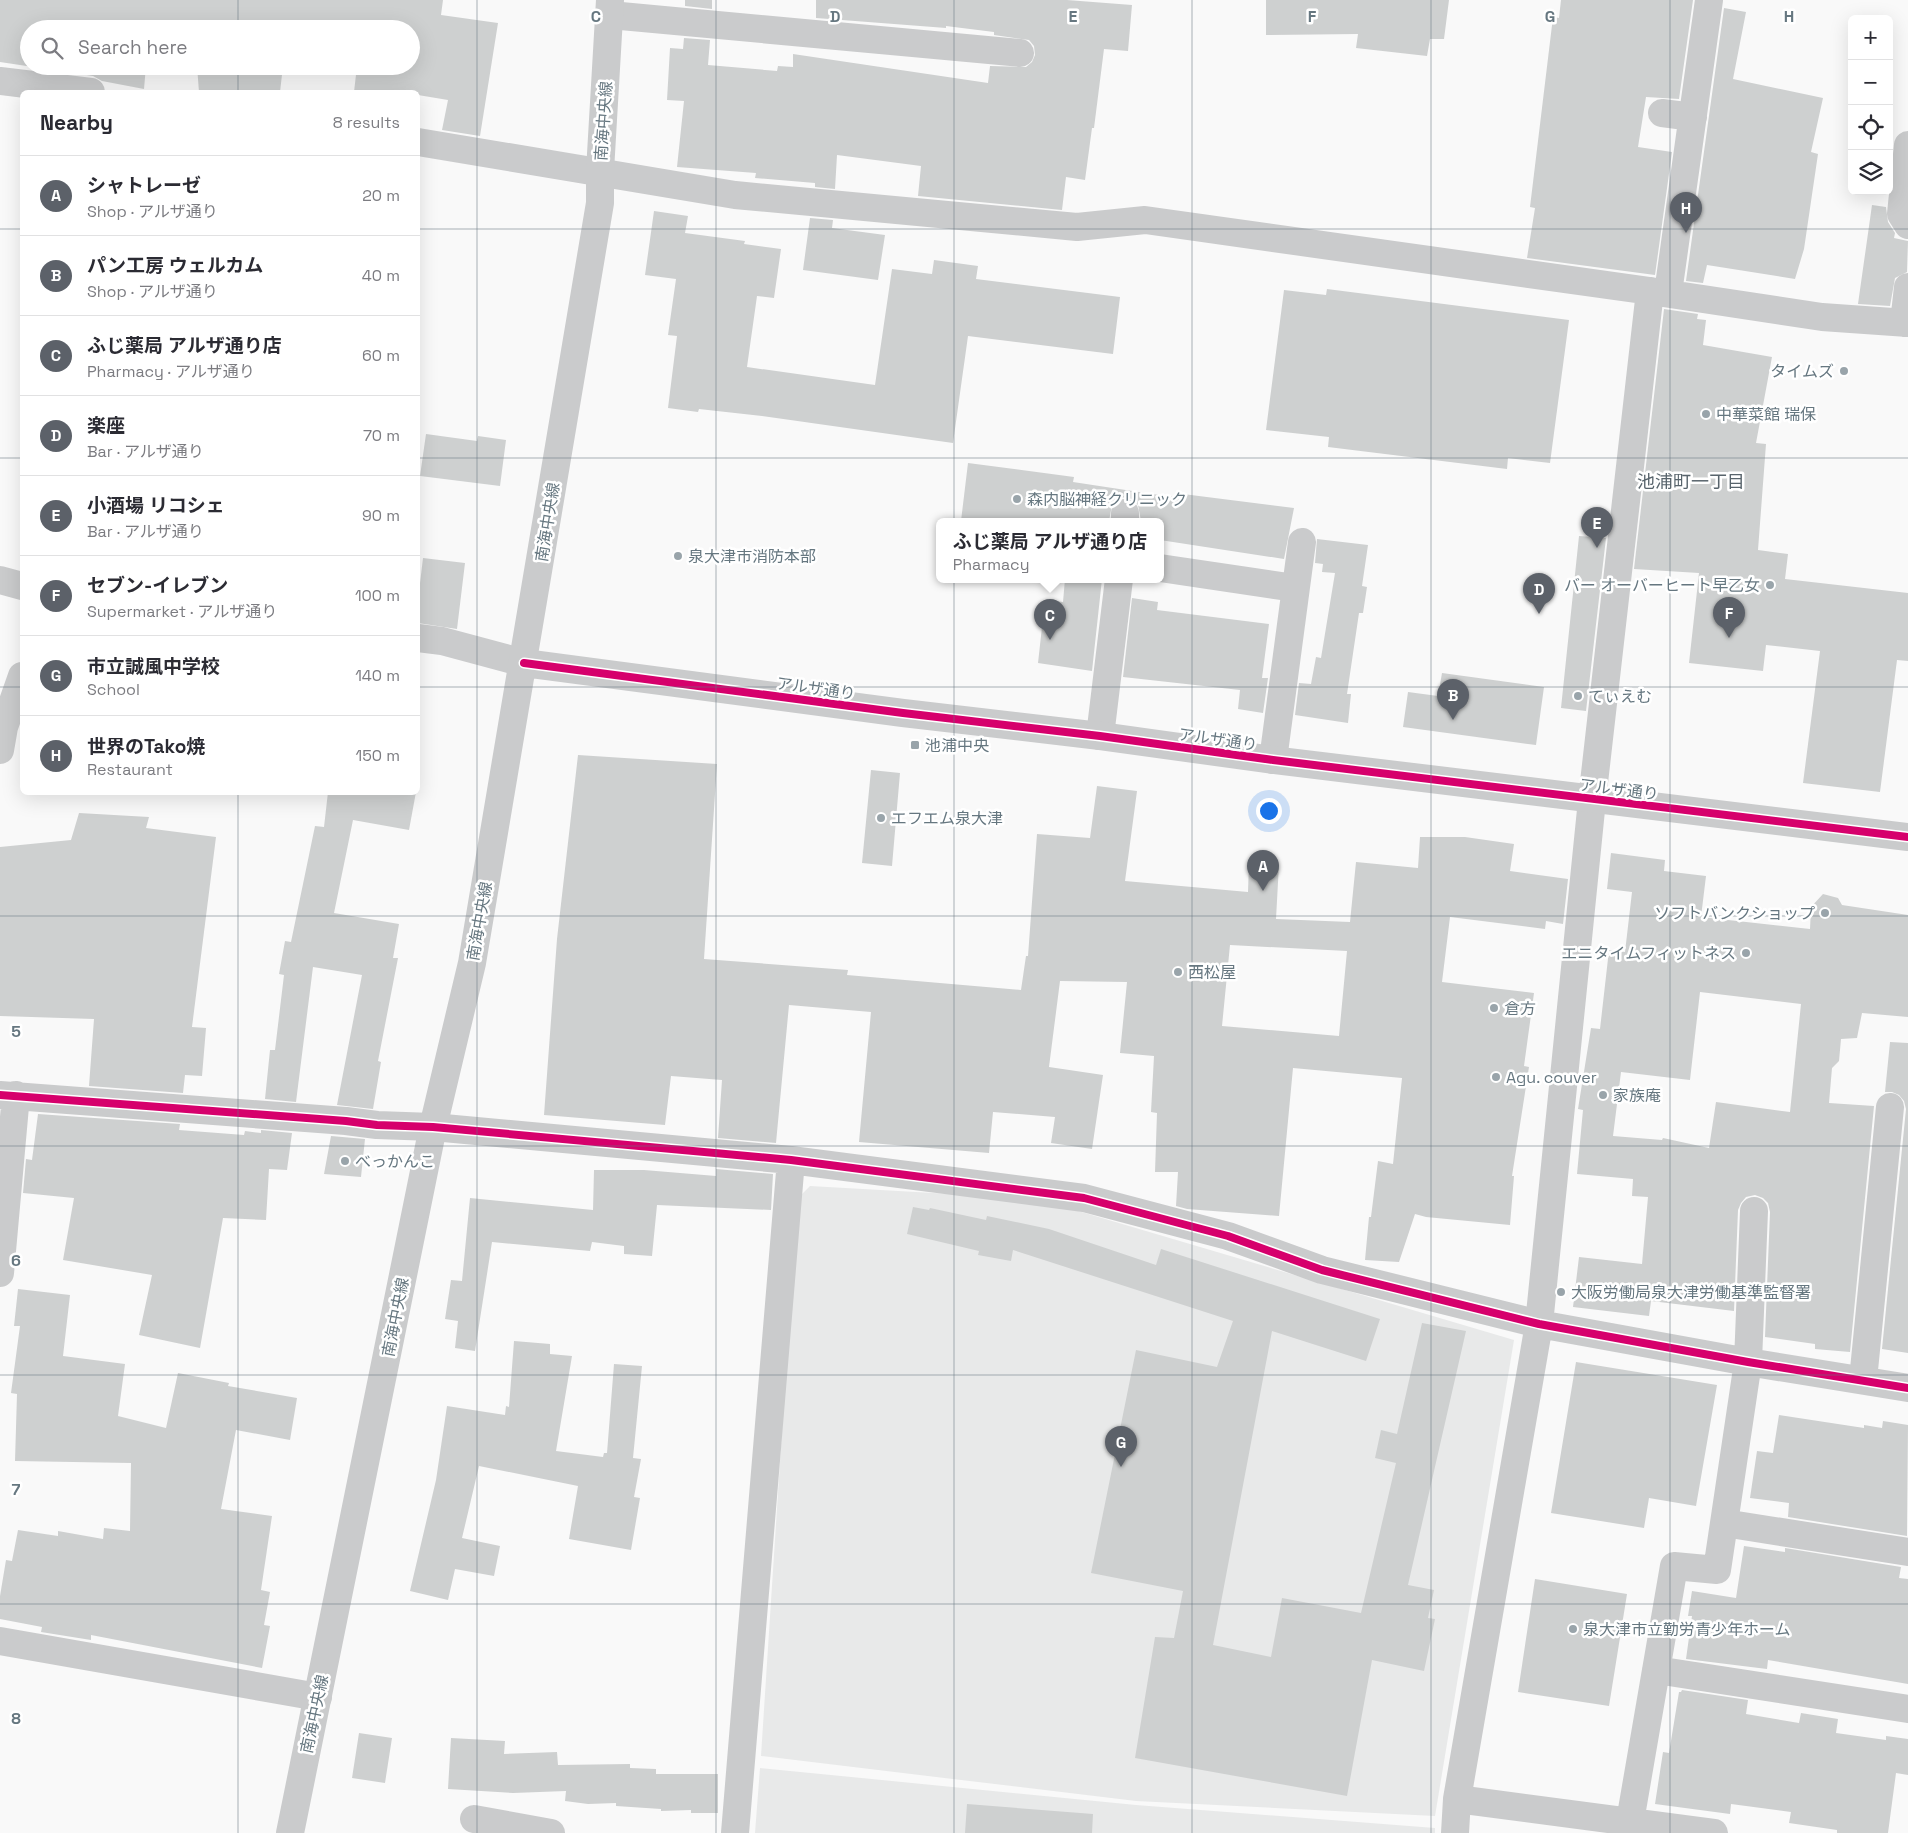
<!DOCTYPE html>
<meta charset="utf-8">
<style>
:root{--surface:#fff;--page:#f7f7f7;--text:#2b2b33;--muted:#7c7c81;--line:#e1e1e2;--accent:#5c6169}
body{margin:0;font-family:"Space Grotesk","Noto Sans JP",sans-serif;background:var(--page);color:var(--text)}
.controls{position:absolute;right:15px;top:15px;display:grid;overflow:hidden;border-radius:8px;box-shadow:0 5px 20px #0002}
.controls button{width:45px;height:45px;display:grid;place-items:center;padding:0;border:0;border-bottom:1px solid var(--line);background:var(--surface);color:var(--text);font:25px sans-serif}
.you{position:absolute;left:1268px;top:810px;width:18px;height:18px;margin:-12px;border:4px solid #fff;border-radius:50%;background:#1a73e8;box-shadow:0 0 0 8px #1a73e833}
.badge{display:grid;place-items:center;width:32px;height:32px;border-radius:50%;background:var(--accent);color:#fff;font-size:16px;font-weight:700}
.pin{position:absolute;translate:-50% -41px;filter:drop-shadow(0 1px 2px #0008)}
.pin::after{content:'';position:absolute;top:26px;width:18px;height:15px;background:inherit;clip-path:polygon(0 0,100% 0,50% 100%)}
.popup{position:absolute;left:936px;top:518px;width:228px;height:65px;box-sizing:border-box;display:grid;place-content:center;border-radius:8px;background:var(--surface);filter:drop-shadow(0 1px 4px #0005);font-size:16px;white-space:nowrap;color:var(--muted)}
.popup b{font-size:19px;color:var(--text)}
.popup::after{content:'';position:absolute;left:50%;top:100%;margin-left:-10px;border:10px solid transparent;border-top-color:var(--surface)}
.list{margin:0;padding:0;list-style:none}
h2{display:flex;justify-content:space-between;align-items:center;height:65px;margin:0;padding:0 20px;font-size:21px}
h2 small{font-size:16px;font-weight:400;color:var(--muted)}
.list li{display:grid;grid-template-columns:32px 1fr auto;gap:15px;align-items:center;box-sizing:border-box;height:80px;padding:0 20px;border-top:1px solid var(--line)}
.list b{display:block;font-size:19px;white-space:nowrap}
.list p{margin:0;font-size:16px;white-space:nowrap;color:var(--muted)}
.list em{font-size:16px;font-style:normal;color:var(--muted)}
.icon{flex:none;width:28px;height:28px;fill:none;stroke:currentColor;stroke-width:2;stroke-linecap:round;stroke-linejoin:round}
.map{position:relative;flex:none;width:1908px;height:1833px;overflow:hidden}
.search{position:absolute;background:var(--surface);box-shadow:0 5px 20px #0002;left:20px;top:20px;width:400px;height:55px;display:flex;align-items:center;gap:12px;box-sizing:border-box;padding:0 18px;border-radius:28px;color:var(--muted);font-size:19px}
.panel{position:absolute;background:var(--surface);box-shadow:0 5px 20px #0002;left:20px;top:90px;width:400px;height:705px;border-radius:8px}
.map>svg:first-child{display:block}
.built{fill:#e8e9e9}
.building{fill:#ced0d0;fill-rule:evenodd}
.lines{fill:none;stroke-linecap:round;stroke-linejoin:round}
.minor{stroke:#cacbcc;stroke-width:28}
.tertiary{stroke:#cacbcc;stroke-width:28}
.cycleway-casing{stroke:#fff;stroke-width:11}
.cycleway{stroke:#d6006c;stroke-width:8}
.grid{fill:none;stroke:#667780;stroke-width:1;stroke-opacity:0.55}
.poi-dot{fill:#99a4aa;stroke:#fff;stroke-width:2}
.labels{text-anchor:middle;stroke-width:5;stroke-linejoin:round;paint-order:stroke}
.street-label{font-size:16px;fill:#667780;stroke:#fff}
.poi-label{font-size:16px;fill:#667780;stroke:#fff;text-anchor:start}
.neighbourhood-label{font-size:18px;fill:#58646c;stroke:#fff}
.grid-label{font-size:16px;text-anchor:middle;font-weight:bold;fill:#667780;stroke:#fff;stroke-width:5;stroke-linejoin:round;paint-order:stroke}
</style>
<div class="map">
<svg width="1908" height="1833" viewBox="0 0 1908 1833">
<rect width="100%" height="100%" fill="#f9f9f9"/>
<!-- built -->
<path class="built" d="M 810,1186 L 1004,1197 L 1058,1205 L 1514,1340 L 1435,1816 L 1136,1801 L 761,1756 L 797,1199 Z
M 760,1768 L 1136,1805 L 1435,1828 L 1435,1833 L 755,1833 Z"/>
<!-- building -->
<path class="building" d="M 0,0 L 443,0 L 441,15 L 498,23 L 480,136 L 442,130 L 448,100 L 418,95 L 418,92 L 354,92 L 357,66 L 411,66 L 411,29 L 29,29 L 29,66 L 146,66 L 144,89 L 102,81 L 93,76 L 0,62 Z
M 685,0 L 712,0 L 712,9 L 685,6 Z
M 816,0 L 1067,0 L 1132,5 L 1128,51 L 1104,49 L 1094,128 L 1092,128 L 1085,180 L 1066,177 L 1062,210 L 918,196 L 921,166 L 837,155 L 835,189 L 815,187 L 815,183 L 755,178 L 756,173 L 677,167 L 684,101 L 667,100 L 670,48 L 683,49 L 684,38 L 710,40 L 708,65 L 777,71 L 778,66 L 793,67 L 793,54 L 988,83 L 990,66 L 1026,67 L 1032,62 L 1035,55 L 1034,46 L 1029,40 L 994,35 L 994,32 L 946,26 L 946,28 L 816,18 Z
M 1266,0 L 1449,0 L 1444,39 L 1430,39 L 1427,56 L 1356,48 L 1358,34 L 1266,35 Z
M 1561,0 L 1693,0 L 1679,99 L 1646,97 L 1638,147 L 1672,152 L 1655,275 L 1527,258 L 1535,208 L 1530,207 L 1553,17 L 1559,18 Z
M 1724,8 L 1746,12 L 1733,79 L 1823,98 L 1811,152 L 1818,154 L 1804,249 L 1795,279 L 1707,265 L 1703,283 L 1686,281 Z
M 197,66 L 283,66 L 280,92 L 199,92 Z
M 1872,205 L 1886,207 L 1888,222 L 1895,233 L 1894,238 L 1908,241 L 1907,272 L 1895,278 L 1890,306 L 1858,304 Z
M 654,211 L 688,216 L 685,233 L 745,241 L 744,244 L 781,249 L 774,298 L 757,296 L 747,367 L 875,385 L 892,269 L 932,274 L 934,260 L 978,266 L 976,279 L 1120,297 L 1113,354 L 968,336 L 953,443 L 762,416 L 699,409 L 698,412 L 668,408 L 677,336 L 668,335 L 676,279 L 645,275 Z
M 810,218 L 833,220 L 832,228 L 885,235 L 878,280 L 803,270 Z
M 1327,289 L 1569,320 L 1550,463 L 1508,458 L 1507,469 L 1328,447 L 1329,437 L 1266,430 L 1284,290 L 1326,295 Z
M 1664,309 L 1698,314 L 1697,319 L 1706,320 L 1703,345 L 1772,357 L 1756,443 L 1766,444 L 1758,550 L 1788,554 L 1785,579 L 1908,593 L 1908,661 L 1897,660 L 1880,792 L 1803,783 L 1820,651 L 1766,645 L 1763,671 L 1689,663 L 1699,573 L 1634,569 Z
M 426,434 L 477,441 L 478,436 L 506,440 L 500,486 L 420,476 Z
M 968,463 L 1074,477 L 1073,482 L 1152,494 L 1183,498 L 1183,494 L 1294,508 L 1284,559 L 1160,540 L 1160,521 L 1141,521 L 1138,505 L 1132,499 L 1125,497 L 1118,499 L 1112,505 L 1109,521 L 961,521 Z
M 1579,536 L 1606,538 L 1586,711 L 1561,708 Z
M 1317,539 L 1368,545 L 1362,586 L 1367,587 L 1363,613 L 1359,613 L 1347,694 L 1351,694 L 1348,723 L 1295,715 L 1299,683 L 1311,684 L 1316,657 L 1321,658 L 1335,573 L 1322,572 L 1323,564 L 1315,563 Z
M 423,558 L 465,563 L 457,629 L 418,623 L 418,600 Z
M 1065,579 L 1102,579 L 1092,671 L 1038,663 L 1045,600 L 1063,602 Z
M 1132,598 L 1158,602 L 1157,610 L 1269,624 L 1262,678 L 1268,678 L 1263,713 L 1238,709 L 1240,690 L 1123,677 Z
M 1442,673 L 1544,687 L 1536,745 L 1403,727 L 1408,692 L 1438,696 Z
M 578,755 L 717,764 L 704,959 L 848,970 L 847,975 L 1021,990 L 1026,956 L 1028,956 L 1037,834 L 1090,838 L 1097,786 L 1137,791 L 1125,881 L 1248,892 L 1249,862 L 1279,864 L 1276,919 L 1350,922 L 1356,862 L 1418,868 L 1420,837 L 1465,837 L 1514,844 L 1510,871 L 1568,879 L 1563,924 L 1546,921 L 1545,929 L 1450,917 L 1442,982 L 1534,993 L 1524,1066 L 1529,1067 L 1512,1176 L 1514,1176 L 1510,1225 L 1426,1217 L 1415,1214 L 1399,1262 L 1365,1260 L 1369,1217 L 1371,1217 L 1378,1161 L 1393,1164 L 1402,1078 L 1293,1068 L 1279,1216 L 1187,1209 L 1176,1206 L 1178,1172 L 1155,1172 L 1157,1113 L 1151,1112 L 1154,1056 L 1120,1053 L 1127,982 L 1060,981 L 1049,1067 L 1103,1075 L 1092,1149 L 1051,1143 L 1055,1117 L 993,1112 L 989,1153 L 859,1142 L 871,1012 L 789,1005 L 776,1143 L 718,1138 L 722,1080 L 671,1076 L 665,1125 L 544,1115 L 557,939 ZM 1230,945 L 1347,951 L 1339,1036 L 1222,1026 Z
M 871,770 L 900,773 L 892,866 L 862,863 Z
M 328,792 L 416,792 L 409,830 L 353,820 L 334,913 L 399,924 L 393,958 L 398,958 L 378,1061 L 381,1062 L 373,1109 L 337,1105 L 362,975 L 313,967 L 296,1102 L 265,1099 L 270,1050 L 275,1050 L 284,975 L 279,974 L 285,941 L 291,942 L 315,826 L 324,827 Z
M 79,813 L 149,817 L 146,828 L 216,837 L 192,1027 L 206,1028 L 202,1076 L 185,1075 L 183,1093 L 89,1086 L 94,1019 L 0,1016 L 0,847 L 71,840 Z
M 1611,853 L 1665,860 L 1664,871 L 1706,876 L 1701,917 L 1810,929 L 1811,907 L 1823,894 L 1838,898 L 1842,905 L 1908,915 L 1908,1017 L 1862,1013 L 1857,1038 L 1841,1039 L 1839,1061 L 1832,1068 L 1829,1103 L 1874,1106 L 1850,1352 L 1815,1349 L 1815,1344 L 1765,1337 L 1770,1212 L 1768,1203 L 1763,1198 L 1755,1195 L 1746,1197 L 1741,1203 L 1738,1210 L 1734,1311 L 1651,1301 L 1649,1316 L 1573,1307 L 1579,1257 L 1642,1264 L 1648,1197 L 1632,1196 L 1633,1179 L 1577,1174 L 1583,1110 L 1578,1109 L 1591,1028 L 1600,1029 L 1609,950 L 1625,952 L 1632,892 L 1607,889 ZM 1700,992 L 1801,1004 L 1790,1112 L 1716,1102 L 1709,1148 L 1663,1138 L 1662,1140 L 1613,1136 L 1621,1072 L 1690,1080 Z
M 1890,1042 L 1908,1043 L 1908,1353 L 1882,1349 L 1906,1109 L 1904,1101 L 1899,1095 L 1892,1092 L 1885,1092 Z
M 38,1114 L 180,1124 L 179,1130 L 244,1135 L 245,1131 L 261,1133 L 261,1130 L 292,1133 L 287,1170 L 269,1169 L 266,1220 L 223,1218 L 200,1348 L 139,1335 L 152,1275 L 63,1260 L 74,1198 L 23,1193 L 26,1159 L 32,1160 Z
M 331,1136 L 365,1139 L 361,1177 L 324,1174 Z
M 716,1169 L 773,1174 L 771,1210 L 657,1205 L 652,1256 L 624,1254 L 624,1246 L 592,1242 L 590,1251 L 492,1242 L 475,1351 L 455,1348 L 458,1321 L 445,1319 L 451,1280 L 462,1281 L 470,1198 L 593,1210 L 594,1170 L 644,1170 L 716,1176 Z
M 913,1207 L 929,1210 L 930,1208 L 986,1220 L 987,1216 L 1049,1229 L 1156,1265 L 1161,1249 L 1380,1319 L 1366,1361 L 1272,1331 L 1213,1645 L 1271,1657 L 1282,1598 L 1361,1613 L 1396,1463 L 1375,1458 L 1381,1430 L 1397,1434 L 1422,1323 L 1466,1331 L 1408,1585 L 1434,1590 L 1428,1618 L 1435,1619 L 1424,1671 L 1372,1660 L 1347,1796 L 1135,1758 L 1155,1637 L 1174,1638 L 1183,1591 L 1091,1573 L 1136,1350 L 1217,1367 L 1233,1321 L 1013,1250 L 1011,1261 L 978,1255 L 979,1251 L 907,1234 Z
M 18,1289 L 70,1295 L 63,1356 L 125,1364 L 118,1416 L 166,1428 L 178,1373 L 229,1383 L 228,1386 L 297,1398 L 290,1440 L 236,1430 L 221,1509 L 272,1516 L 261,1590 L 270,1592 L 264,1625 L 270,1626 L 262,1668 L 91,1635 L 91,1640 L 41,1632 L 42,1627 L 0,1619 L 0,1596 L 6,1560 L 12,1561 L 18,1530 L 58,1536 L 58,1531 L 103,1539 L 104,1528 L 130,1531 L 131,1463 L 15,1461 L 17,1394 L 11,1393 L 20,1326 L 14,1326 Z
M 514,1341 L 550,1344 L 550,1354 L 572,1356 L 556,1451 L 603,1457 L 604,1453 L 607,1453 L 614,1364 L 642,1366 L 633,1458 L 641,1459 L 634,1497 L 640,1498 L 631,1550 L 569,1539 L 578,1486 L 479,1466 L 462,1538 L 500,1546 L 494,1576 L 455,1569 L 448,1600 L 410,1591 L 436,1480 L 447,1406 L 505,1415 L 506,1406 L 509,1407 Z
M 1576,1362 L 1717,1385 L 1696,1506 L 1649,1498 L 1644,1528 L 1551,1513 Z
M 1779,1415 L 1864,1428 L 1864,1425 L 1882,1428 L 1883,1421 L 1908,1425 L 1907,1536 L 1788,1517 L 1789,1503 L 1750,1498 L 1757,1451 L 1773,1453 Z
M 1744,1546 L 1785,1552 L 1785,1548 L 1901,1567 L 1899,1578 L 1908,1579 L 1908,1684 L 1768,1660 L 1767,1669 L 1686,1659 L 1692,1616 L 1688,1616 L 1692,1591 L 1736,1598 Z
M 1535,1579 L 1627,1594 L 1609,1706 L 1518,1692 Z
M 1682,1690 L 1748,1700 L 1746,1714 L 1799,1723 L 1801,1713 L 1838,1719 L 1836,1733 L 1886,1740 L 1886,1736 L 1908,1739 L 1908,1775 L 1896,1773 L 1888,1833 L 1837,1833 L 1837,1830 L 1789,1823 L 1791,1812 L 1731,1804 L 1730,1814 L 1655,1804 L 1663,1752 L 1669,1753 L 1679,1692 L 1681,1692 Z
M 359,1733 L 392,1738 L 385,1783 L 352,1778 Z
M 451,1738 L 505,1741 L 504,1754 L 557,1752 L 558,1765 L 630,1764 L 630,1768 L 656,1769 L 656,1774 L 718,1774 L 718,1813 L 691,1813 L 691,1810 L 661,1811 L 661,1809 L 616,1806 L 616,1803 L 588,1804 L 565,1801 L 566,1791 L 513,1793 L 448,1789 Z
M 967,1804 L 1093,1814 L 1092,1833 L 965,1833 Z"/>
<g class="lines">
<!-- minor -->
<path class="minor" d="M 610,15 L 1020,53
M 0,81 L 91,92
M 1662,113 L 1693,117
M 418,142 L 735,195 L 1077,227 L 1145,220 L 1650,291 L 1822,317 L 1908,323
M 1908,145 L 1901,214 L 1908,225
M 1668,293 L 1709,0
M 1904,323 L 1908,287
M 1125,521 L 1125,513
M 1160,568 L 1295,588
M 0,580 L 22,586
M 418,638 L 442,641 L 524,663
M 1100,736 L 1119,579
M 0,750 L 4,727 L 22,676
M 1273,760 L 1302,542
M 0,1095 L 346,1121 L 377,1125 L 433,1127 L 791,1160 L 1084,1198 L 1228,1236 L 1322,1270 L 1539,1324 L 1748,1362 L 1908,1388
M 0,1273 L 16,1095
M 1863,1380 L 1890,1107
M 1724,1523 L 1908,1552
M 0,1641 L 318,1697
M 1656,1670 L 1908,1709
M 1457,1799 L 1714,1833
M 474,1819 L 551,1833
M 735,1833 L 791,1160
M 1455,1833 L 1457,1799 L 1539,1324 L 1592,800 L 1650,291
M 1628,1833 L 1674,1566 L 1717,1570 L 1748,1362 L 1754,1211"/>
<!-- tertiary -->
<path class="tertiary" d="M 524,663 L 903,713 L 1100,736 L 1273,760 L 1908,837
M 290,1833 L 433,1127 L 472,963 L 600,203 L 600,171 L 610,0"/>
<!-- cycleway casing -->
<g class="cycleway-casing">
<path id="cycleway" d="M 524,663 L 903,713 L 1100,736 L 1273,760 L 1908,837
M 0,1095 L 346,1121 L 377,1125 L 433,1127 L 791,1160 L 1084,1198 L 1228,1236 L 1322,1270 L 1539,1324 L 1748,1362 L 1908,1388"/>
</g>
<!-- cycleway -->
<use href="#cycleway" class="cycleway"/>
</g>
<!-- grid -->
<path class="grid" d="M 238,0 L 238,29M 477,0 L 477,1833M 716,0 L 716,1833M 954,0 L 954,1833M 1192,0 L 1192,1833M 1431,0 L 1431,1833M 1670,0 L 1670,1833M 238,66 L 238,92M 0,229 L 22,229M 418,229 L 1908,229M 0,458 L 22,458M 418,458 L 1908,458M 0,687 L 22,687M 418,687 L 1908,687M 238,792 L 238,1833M 0,916 L 1908,916M 0,1146 L 1908,1146M 0,1375 L 1908,1375M 0,1604 L 1908,1604"/>
<!-- markers -->
<g class="poi-dot">
<circle cx="1844" cy="371" r="5"/>
<circle cx="1706" cy="414" r="5"/>
<circle cx="1017" cy="499" r="5"/>
<circle cx="678" cy="556" r="5"/>
<circle cx="1770" cy="585" r="5"/>
<circle cx="1578" cy="696" r="5"/>
<rect x="910" y="740" width="10" height="10" rx="2.5"/>
<circle cx="881" cy="818" r="5"/>
<circle cx="1825" cy="913" r="5"/>
<circle cx="1746" cy="953" r="5"/>
<circle cx="1178" cy="972" r="5"/>
<circle cx="1494" cy="1008" r="5"/>
<circle cx="1496" cy="1077" r="5"/>
<circle cx="1603" cy="1095" r="5"/>
<circle cx="345" cy="1161" r="5"/>
<circle cx="1561" cy="1292" r="5"/>
<circle cx="1573" cy="1629" r="5"/>
</g>
<g class="labels">
<!-- street labels -->
<g class="street-label">
<text transform="translate(603 121) rotate(-86)" y="6">南海中央線</text>
<text transform="translate(547 522) rotate(-81)" y="6">南海中央線</text>
<text transform="translate(816 688) rotate(8)" y="6">アルザ通り</text>
<text transform="translate(1218 739) rotate(8)" y="6">アルザ通り</text>
<text transform="translate(1619 789) rotate(7)" y="6">アルザ通り</text>
<text transform="translate(479 921) rotate(-80)" y="6">南海中央線</text>
<text transform="translate(395 1317) rotate(-79)" y="6">南海中央線</text>
<text transform="translate(314 1714) rotate(-78)" y="6">南海中央線</text>
</g>
<!-- poi labels -->
<g class="poi-label">
<text x="1834" y="377" text-anchor="end">タイムズ</text>
<text x="1716" y="420">中華菜館 瑞保</text>
<text x="1027" y="505">森内脳神経クリニック</text>
<text x="688" y="562">泉大津市消防本部</text>
<text x="1760" y="591" text-anchor="end">バー オーバーヒート早乙女</text>
<text x="1588" y="702">てぃえむ</text>
<text x="925" y="751">池浦中央</text>
<text x="891" y="824">エフエム泉大津</text>
<text x="1815" y="919" text-anchor="end">ソフトバンクショップ</text>
<text x="1736" y="959" text-anchor="end">エニタイムフィットネス</text>
<text x="1188" y="978">西松屋</text>
<text x="1504" y="1014">倉方</text>
<text x="1506" y="1083">Agu. couver</text>
<text x="1613" y="1101">家族庵</text>
<text x="355" y="1167">べっかんこ</text>
<text x="1571" y="1298">大阪労働局泉大津労働基準監督署</text>
<text x="1583" y="1635">泉大津市立勤労青少年ホーム</text>
</g>
<!-- neighbourhood labels -->
<g class="neighbourhood-label">
<text x="1691" y="488">池浦町一丁目</text>
</g>
</g>
<g class="grid-label">
<text x="596" y="22">C</text>
<text x="835" y="22">D</text>
<text x="1073" y="22">E</text>
<text x="1312" y="22">F</text>
<text x="1550" y="22">G</text>
<text x="1789" y="22">H</text>
<text x="16" y="1037">5</text>
<text x="16" y="1266">6</text>
<text x="16" y="1495">7</text>
<text x="16" y="1724">8</text>
</g>
</svg>
<div class="controls">
<button>+</button>
<button>−</button>
<button><svg class="icon" aria-label="locate" viewBox="0 0 24 24"><circle cx="12" cy="12" r="6"/><path d="M12 2v4M12 18v4M2 12h4M18 12h4"/></svg></button>
<button><svg class="icon" aria-label="layers" viewBox="0 0 24 24"><path d="M12 4l9 5-9 5-9-5zM3 14l9 5 9-5"/></svg></button>
</div>
<div class="you"></div>
<div class="pin badge" style="left:1263px;top:891px">A</div>
<div class="pin badge" style="left:1453px;top:720px">B</div>
<div class="pin badge" style="left:1050px;top:640px">C</div>
<div class="popup"><b>ふじ薬局 アルザ通り店</b>Pharmacy</div>
<div class="pin badge" style="left:1539px;top:614px">D</div>
<div class="pin badge" style="left:1597px;top:548px">E</div>
<div class="pin badge" style="left:1729px;top:638px">F</div>
<div class="pin badge" style="left:1121px;top:1467px">G</div>
<div class="pin badge" style="left:1686px;top:233px">H</div>
<div class="search"><svg class="icon" aria-label="search" viewBox="0 0 24 24"><circle cx="10" cy="10" r="6"/><path d="M15 15l6 6"/></svg>Search here</div>
<section class="panel">
<h2>Nearby<small>8 results</small></h2>
<ul class="list">
<li><span class="badge">A</span><div><b>シャトレーゼ</b><p>Shop · アルザ通り</p></div><em>20 m</em></li>
<li><span class="badge">B</span><div><b>パン工房 ウェルカム</b><p>Shop · アルザ通り</p></div><em>40 m</em></li>
<li><span class="badge">C</span><div><b>ふじ薬局 アルザ通り店</b><p>Pharmacy · アルザ通り</p></div><em>60 m</em></li>
<li><span class="badge">D</span><div><b>楽座</b><p>Bar · アルザ通り</p></div><em>70 m</em></li>
<li><span class="badge">E</span><div><b>小酒場 リコシェ</b><p>Bar · アルザ通り</p></div><em>90 m</em></li>
<li><span class="badge">F</span><div><b>セブン-イレブン</b><p>Supermarket · アルザ通り</p></div><em>100 m</em></li>
<li><span class="badge">G</span><div><b>市立誠風中学校</b><p>School</p></div><em>140 m</em></li>
<li><span class="badge">H</span><div><b>世界のTako焼</b><p>Restaurant</p></div><em>150 m</em></li>
</ul>
</section>
</div>
